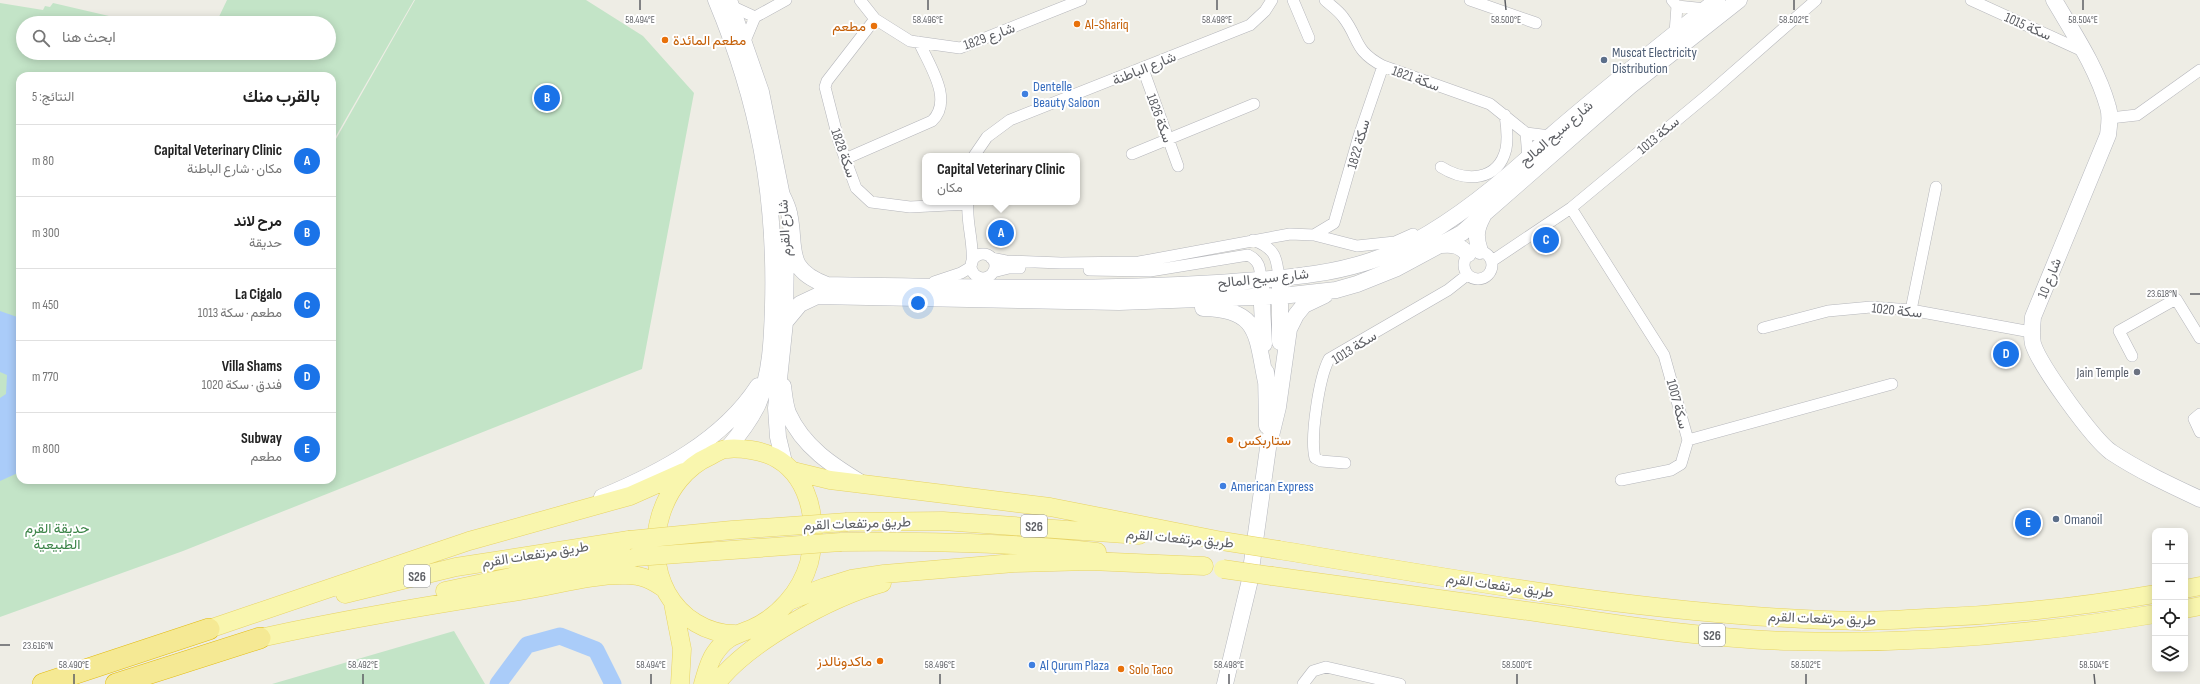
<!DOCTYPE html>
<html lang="ar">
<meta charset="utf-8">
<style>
:root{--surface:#fff;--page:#f2f2f2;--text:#222;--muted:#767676;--line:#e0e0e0;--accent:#1a73e8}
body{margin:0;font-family:"Sofia Sans Condensed",Vazirmatn,sans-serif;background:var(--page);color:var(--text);direction:rtl}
.controls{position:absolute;right:12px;bottom:12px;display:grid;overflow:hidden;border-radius:8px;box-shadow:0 2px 10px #0003}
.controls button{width:36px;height:36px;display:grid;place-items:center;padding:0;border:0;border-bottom:1px solid var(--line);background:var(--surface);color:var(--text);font:20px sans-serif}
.you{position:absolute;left:918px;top:303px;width:14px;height:14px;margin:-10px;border:3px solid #fff;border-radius:50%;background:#1a73e8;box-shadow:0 0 0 6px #1a73e833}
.badge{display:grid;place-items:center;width:26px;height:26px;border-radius:50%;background:var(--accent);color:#fff;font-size:13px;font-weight:700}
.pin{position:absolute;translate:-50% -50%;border:2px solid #fff;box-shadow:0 1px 4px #0006}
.popup{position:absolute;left:922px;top:153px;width:158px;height:52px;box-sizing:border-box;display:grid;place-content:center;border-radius:8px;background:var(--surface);filter:drop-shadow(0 1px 3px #0005);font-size:13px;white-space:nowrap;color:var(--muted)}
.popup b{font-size:15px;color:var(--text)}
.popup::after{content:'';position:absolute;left:50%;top:100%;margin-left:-8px;border:8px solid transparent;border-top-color:var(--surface)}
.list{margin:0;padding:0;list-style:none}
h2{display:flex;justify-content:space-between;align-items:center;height:52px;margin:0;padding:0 16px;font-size:17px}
h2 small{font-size:13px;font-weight:400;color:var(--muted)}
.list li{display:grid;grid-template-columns:26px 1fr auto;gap:12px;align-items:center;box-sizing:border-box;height:72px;padding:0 16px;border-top:1px solid var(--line)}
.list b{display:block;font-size:15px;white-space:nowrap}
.list p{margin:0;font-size:13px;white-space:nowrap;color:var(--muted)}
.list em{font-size:13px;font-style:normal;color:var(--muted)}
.icon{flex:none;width:22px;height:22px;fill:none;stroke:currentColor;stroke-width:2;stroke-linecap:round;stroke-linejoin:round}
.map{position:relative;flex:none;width:2200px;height:684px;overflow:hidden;direction:ltr}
.search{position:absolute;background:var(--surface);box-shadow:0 2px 10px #0003;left:16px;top:16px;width:320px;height:44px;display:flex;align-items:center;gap:10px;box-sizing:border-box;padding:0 14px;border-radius:22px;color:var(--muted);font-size:15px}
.panel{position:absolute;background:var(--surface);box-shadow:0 2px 10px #0003;left:16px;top:72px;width:320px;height:412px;border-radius:12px;direction:rtl}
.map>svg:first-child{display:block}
.green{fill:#c3e4c7}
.water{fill:#aaccf9}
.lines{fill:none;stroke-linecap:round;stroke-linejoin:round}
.river{stroke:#aaccf9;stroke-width:17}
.street-casing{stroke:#b5b6bb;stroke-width:12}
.secondary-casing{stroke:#b6b8be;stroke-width:17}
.primary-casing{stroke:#e7d364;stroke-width:19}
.highway-casing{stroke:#e2bb10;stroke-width:22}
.street{stroke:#fff;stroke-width:11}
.secondary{stroke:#fff;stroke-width:16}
.primary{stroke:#f9f6ae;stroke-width:18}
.highway{stroke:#f5e994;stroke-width:21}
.primary-bridge-casing{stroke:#e7d364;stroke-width:19;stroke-linecap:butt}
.primary-bridge{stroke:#f9f6ae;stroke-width:18}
.ticks{fill:none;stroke:#5d5f64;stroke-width:1.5}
.food-dot{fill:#e8710a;stroke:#fff;stroke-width:1.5}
.service-dot{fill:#5c6f8a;stroke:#fff;stroke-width:1.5}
.shop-dot{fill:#3f7fe0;stroke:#fff;stroke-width:1.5}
.worship-dot{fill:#6b7280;stroke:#fff;stroke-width:1.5}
.labels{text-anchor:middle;stroke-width:4;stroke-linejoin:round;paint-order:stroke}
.shield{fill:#fff;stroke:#8e8f92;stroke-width:1}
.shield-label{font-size:13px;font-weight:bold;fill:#5d5f64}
.food-label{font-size:14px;fill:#c56008;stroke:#fff;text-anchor:start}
.street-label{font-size:14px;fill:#5d5f64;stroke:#fff}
.service-label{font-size:14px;fill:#4e5e75;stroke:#fff;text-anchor:start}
.shop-label{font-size:14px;fill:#366cbe;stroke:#fff;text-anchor:start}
.worship-label{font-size:14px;fill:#5b616d;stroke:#fff;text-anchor:end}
.park-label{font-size:14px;fill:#3c8448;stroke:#fff}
.ticks-label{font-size:10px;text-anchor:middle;fill:#5d5f64;stroke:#fff;stroke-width:4;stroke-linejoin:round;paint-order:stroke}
</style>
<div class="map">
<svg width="2200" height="684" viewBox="0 0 2200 684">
<rect width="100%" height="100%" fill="#eeede5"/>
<!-- green -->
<path class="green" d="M 227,0 L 414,0 L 332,143 L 332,76 L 20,76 L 20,480 L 332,480 L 332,146 L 415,0 L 586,0 L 643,36 L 694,93 L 642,369 L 183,551 L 0,617 L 0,3 L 43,10 L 45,6 L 50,7 L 53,3 L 139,23 L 23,23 L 23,53 L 329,53 L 329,23 L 216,23 Z
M 454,631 L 485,684 L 272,684 Z"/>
<!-- water -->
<path class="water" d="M 0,311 L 20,318 L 20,472 L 0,481 L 0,398 L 6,394 L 7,375 L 0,372 Z"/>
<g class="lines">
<!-- river -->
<path class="river" d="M 498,684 L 527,645 L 560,636 L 596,650 L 613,684"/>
<!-- street casing -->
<g class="street-casing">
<path id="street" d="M 860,0 L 875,19 L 910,41 L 960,48 L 1081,0
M 1293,0 L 1309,38
M 1325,0 C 1330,5 1338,10 1343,17 C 1360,39 1353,50 1383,66 L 1490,104 L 1526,133 L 1550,136
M 1470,0 L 1536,23
M 1672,0 L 1677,6 L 1706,9
M 1971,0 L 2085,52
M 731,6 L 755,17
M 875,19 L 827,81 L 825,87 L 839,142 L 856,188 L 871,202 L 910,207 L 968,204
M 1675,33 L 1677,6
M 745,41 L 755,17 L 786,0
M 1143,69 L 1178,166
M 2110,118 L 2137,115 L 2200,70
M 1526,133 L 1528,158
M 1132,154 L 1254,104
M 974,156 L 987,137 L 1010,120 L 1250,25 L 1265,11 L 1272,0
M 845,159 L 932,121 C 954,100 929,65 919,42
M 1441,167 C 1465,182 1498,182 1506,149 C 1508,138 1507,127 1505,115
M 968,202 C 966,223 974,242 972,263
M 1571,208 L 1664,355 L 1688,440 L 1892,384
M 1314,235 L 1334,223 L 1359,136 L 1383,66
M 1253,240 C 1275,248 1277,257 1279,279
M1464 265a14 14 0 1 1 28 0a14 14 0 1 1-28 0Z
M971 266a12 12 0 1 1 24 0a12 12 0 1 1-24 0Z
M 991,258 L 1006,261 L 1061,263 L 1139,262 L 1290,234 L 1314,235 L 1357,246 L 1395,242 L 1413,234
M 1492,261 L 1571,208 L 1711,92 L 1816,0
M 1089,270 L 1150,271 L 1248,255 C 1260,261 1260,268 1261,280
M 993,272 L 1009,268 L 1020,268
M 934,282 L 961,273 L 971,267
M 1911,310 L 1936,187
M 1763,328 L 1828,311 L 1871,307 L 1911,310 L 2031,332
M 2132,356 L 2119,331 L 2176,299 L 2200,338
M 2200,414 L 2194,419 L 2200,432
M 1345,463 L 1321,461 L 1315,458 C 1310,437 1319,378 1329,359 L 1448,290 L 1467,275
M 1621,480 L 1671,470 L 1681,464 L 1688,440
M 1303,684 L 1313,671 L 1326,667 L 1400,684"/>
</g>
<!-- secondary casing -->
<g class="secondary-casing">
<path id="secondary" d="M 716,0 C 759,103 776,195 773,306 C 772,339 771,374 758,404 C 750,421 739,435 727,449
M 729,0 L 761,92 L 784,206
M 2054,0 C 2074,34 2097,68 2108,107 C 2111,116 2109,126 2108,135 L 2033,317 C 2032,326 2031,335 2033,344 C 2040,366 2093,439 2111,452 C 2138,470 2170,485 2200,499
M 782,195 C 785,201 788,207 789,213 C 797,248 783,269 827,285 C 957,287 1087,291 1217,283 C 1276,279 1345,276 1400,249 C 1446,227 1490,192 1528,158 C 1536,150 1544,141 1553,134 C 1606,88 1662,44 1717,0
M 1441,245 C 1454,244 1459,245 1468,254
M 1480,251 C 1475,237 1476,229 1483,216
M 1280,285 L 1280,342
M 1261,286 L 1264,344
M 1203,308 C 1260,309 1256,335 1266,382
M 785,322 L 800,304 L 817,296 L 1119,302 L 1281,296 L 1336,290 L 1357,284 L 1397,268 L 1462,233 L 1630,86 L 1739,0
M 1266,372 L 1267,426
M 783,386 C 784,394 785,405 788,413 C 803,447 833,466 863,484
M 784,462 L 778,437 L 776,408 L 785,322 L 786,245
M 602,497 C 660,473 723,440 758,386
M 1225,684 L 1249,584 L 1268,448 L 1278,407 L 1289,329 L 1296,315 L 1304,305 L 1325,295"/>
</g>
<!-- primary casing -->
<g class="primary-casing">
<path id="primary" d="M 793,471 L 830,480 L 1050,507 L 1222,541
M 847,522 L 943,521 L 1139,535
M 841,542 C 926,541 1012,542 1097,552
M 1279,550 C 1471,582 1664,617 1859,621 C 1881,621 1904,619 1926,618 C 2003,615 2079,607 2155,594
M 1272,576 C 1362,588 1452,600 1542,613 C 1624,625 1707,639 1790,641 C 1912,645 2035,634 2155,614
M 2185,589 L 2200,586
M 445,591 L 520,575 L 636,557
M 345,594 L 456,567 L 629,540
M 789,601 L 825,587 L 851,579 L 884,574 L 1014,563 L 1090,561 L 1204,566
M 673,603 L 682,649 L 680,684
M 2185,609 L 2200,606
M 209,629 L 469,541 L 630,496 L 684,472
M 260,638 C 346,619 432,605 519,591 C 554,586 591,574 626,575 C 643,575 652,580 665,589
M 703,684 C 706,674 709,661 715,653 C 727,636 734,636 751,629 C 779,617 801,591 809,563 C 821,515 806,458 751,450 C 744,449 734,448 727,449 C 722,449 715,453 710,456 C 662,477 641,546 667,593 C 681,618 707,634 735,634
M 716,684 C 748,642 831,597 882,583"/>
</g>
<!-- highway casing -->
<g class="highway-casing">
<path id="highway" d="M 43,684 L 209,629
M 116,684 L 260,638"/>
</g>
<!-- street -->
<use href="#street" class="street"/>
<!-- secondary -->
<use href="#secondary" class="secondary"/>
<!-- primary -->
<use href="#primary" class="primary"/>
<!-- highway -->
<use href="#highway" class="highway"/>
<!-- primary-bridge casing -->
<g class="primary-bridge-casing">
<path id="primary-bridge" d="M 629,540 L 732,530 L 847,522
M 1222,541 L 1279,550
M 636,557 L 841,542
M 1223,569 L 1272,576"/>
</g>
<!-- primary-bridge -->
<use href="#primary-bridge" class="primary-bridge"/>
</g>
<!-- ticks -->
<path class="ticks" d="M 640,0 L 640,10M 928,0 L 928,10M 1217,0 L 1217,10M 1505,0 L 1506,10M 1794,0 L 1794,10M 2083,0 L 2083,10M 2190,294 L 2200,294M 0,645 L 10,645M 74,674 L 74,684M 363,674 L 363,684M 651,674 L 651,684M 940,674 L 940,684M 1229,674 L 1229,684M 1517,674 L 1517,684M 1806,674 L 1806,684M 2094,674 L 2095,684"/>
<!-- markers -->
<g class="food-dot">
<circle cx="1077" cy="24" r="4"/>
<circle cx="874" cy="26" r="4"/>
<circle cx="665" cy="40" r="4"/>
<circle cx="1230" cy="440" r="4"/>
<circle cx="880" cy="661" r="4"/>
<circle cx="1121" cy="669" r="4"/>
</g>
<g class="service-dot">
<circle cx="1604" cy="60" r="4"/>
<circle cx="2056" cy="519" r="4"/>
</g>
<g class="shop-dot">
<circle cx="1025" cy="94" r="4"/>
<circle cx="1223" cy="486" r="4"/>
<circle cx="1032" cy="665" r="4"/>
</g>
<circle class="worship-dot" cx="2137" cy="372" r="4"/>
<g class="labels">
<!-- shield labels -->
<g class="shield">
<rect x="1021" y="515" width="26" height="22" rx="3"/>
<rect x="404" y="565" width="26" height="22" rx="3"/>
<rect x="1699" y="624" width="26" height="22" rx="3"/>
</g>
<g class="shield-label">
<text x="1034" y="531">S26</text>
<text x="417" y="581">S26</text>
<text x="1712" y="640">S26</text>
</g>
<!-- food labels -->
<g class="food-label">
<text x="1085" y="29">Al-Shariq</text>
<text x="866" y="31" text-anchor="end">مطعم</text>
<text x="673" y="45">مطعم المائدة</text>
<text x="1238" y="445">ستاربكس</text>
<text x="872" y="666" text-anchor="end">ماكدونالدز</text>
<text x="1129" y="674">Solo Taco</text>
</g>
<!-- street labels -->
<g class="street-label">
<text transform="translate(2028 26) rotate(24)" y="5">سكة 1015</text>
<text transform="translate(989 36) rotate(-20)" y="5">1829 شارع</text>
<text transform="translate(1144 68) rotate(-22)" y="5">شارع الباطنة</text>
<text transform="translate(1416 78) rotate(20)" y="5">سكة 1821</text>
<text transform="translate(1160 118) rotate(70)" y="5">سكة 1826</text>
<text transform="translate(1556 133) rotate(-41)" y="5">شارع سيح المالح</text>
<text transform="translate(1658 135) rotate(-40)" y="5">سكة 1013</text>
<text transform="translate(1358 144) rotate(-74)" y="5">سكة 1822</text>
<text transform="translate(844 153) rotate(71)" y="5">سكة 1828</text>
<text transform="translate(784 228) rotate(-93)" y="5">شارع القرم</text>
<text transform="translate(1263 278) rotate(-6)" y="5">شارع سيح المالح</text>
<text transform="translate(2049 278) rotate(-68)" y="5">شارع 10</text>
<text transform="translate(1897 310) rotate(6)" y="5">سكة 1020</text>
<text transform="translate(1354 347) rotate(-32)" y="5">سكة 1013</text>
<text transform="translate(1678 404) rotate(75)" y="5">سكة 1007</text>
<text transform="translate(857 523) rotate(-2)" y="5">طريق مرتفعات القرم</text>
<text transform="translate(1180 538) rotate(5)" y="5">طريق مرتفعات القرم</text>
<text transform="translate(535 554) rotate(-9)" y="5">طريق مرتفعات القرم</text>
<text transform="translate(1500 585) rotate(8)" y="5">طريق مرتفعات القرم</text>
<text transform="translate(1822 618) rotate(2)" y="5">طريق مرتفعات القرم</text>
</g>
<!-- service labels -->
<g class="service-label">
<text x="1612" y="57">Muscat Electricity<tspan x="1612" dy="16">Distribution</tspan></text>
<text x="2064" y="524">Omanoil</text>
</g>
<!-- shop labels -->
<g class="shop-label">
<text x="1033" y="91">Dentelle<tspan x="1033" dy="16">Beauty Saloon</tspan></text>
<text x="1231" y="491">American Express</text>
<text x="1040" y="670">Al Qurum Plaza</text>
</g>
<!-- worship labels -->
<g class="worship-label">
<text x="2129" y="377">Jain Temple</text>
</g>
<!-- park labels -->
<g class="park-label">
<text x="57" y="533">حديقة القرم<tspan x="57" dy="16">الطبيعية</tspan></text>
</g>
</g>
<g class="ticks-label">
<text x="640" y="23">58.494°E</text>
<text x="928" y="23">58.496°E</text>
<text x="1217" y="23">58.498°E</text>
<text x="1506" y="23">58.500°E</text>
<text x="1794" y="23">58.502°E</text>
<text x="2083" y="23">58.504°E</text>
<text x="2162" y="297">23.618°N</text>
<text x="38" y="649">23.616°N</text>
<text x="74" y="668">58.490°E</text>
<text x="363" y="668">58.492°E</text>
<text x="651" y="668">58.494°E</text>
<text x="940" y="668">58.496°E</text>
<text x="1229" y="668">58.498°E</text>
<text x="1517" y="668">58.500°E</text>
<text x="1806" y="668">58.502°E</text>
<text x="2094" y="668">58.504°E</text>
</g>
</svg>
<div class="controls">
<button>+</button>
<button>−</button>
<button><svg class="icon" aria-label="locate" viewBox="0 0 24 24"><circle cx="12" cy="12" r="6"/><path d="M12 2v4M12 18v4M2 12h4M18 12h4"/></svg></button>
<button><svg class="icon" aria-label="layers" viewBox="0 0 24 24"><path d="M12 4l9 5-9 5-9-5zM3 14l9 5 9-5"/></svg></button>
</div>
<div class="you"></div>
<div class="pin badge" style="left:1001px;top:233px">A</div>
<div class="popup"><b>Capital Veterinary Clinic</b>مكان</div>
<div class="pin badge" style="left:547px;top:98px">B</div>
<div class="pin badge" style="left:1546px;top:240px">C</div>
<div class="pin badge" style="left:2006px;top:354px">D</div>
<div class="pin badge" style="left:2028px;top:523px">E</div>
<div class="search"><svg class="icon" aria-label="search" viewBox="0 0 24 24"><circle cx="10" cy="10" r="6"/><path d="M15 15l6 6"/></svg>ابحث هنا</div>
<section class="panel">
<h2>بالقرب منك<small>النتائج: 5</small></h2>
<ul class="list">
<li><span class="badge">A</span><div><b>Capital Veterinary Clinic</b><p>مكان · شارع الباطنة</p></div><em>80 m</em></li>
<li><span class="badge">B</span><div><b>مرح لاند</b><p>حديقة</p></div><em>300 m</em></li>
<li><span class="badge">C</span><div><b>La Cigalo</b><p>مطعم · سكة 1013</p></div><em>450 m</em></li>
<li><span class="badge">D</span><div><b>Villa Shams</b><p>فندق · سكة 1020</p></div><em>770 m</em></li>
<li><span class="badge">E</span><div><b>Subway</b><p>مطعم</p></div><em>800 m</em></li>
</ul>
</section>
</div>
